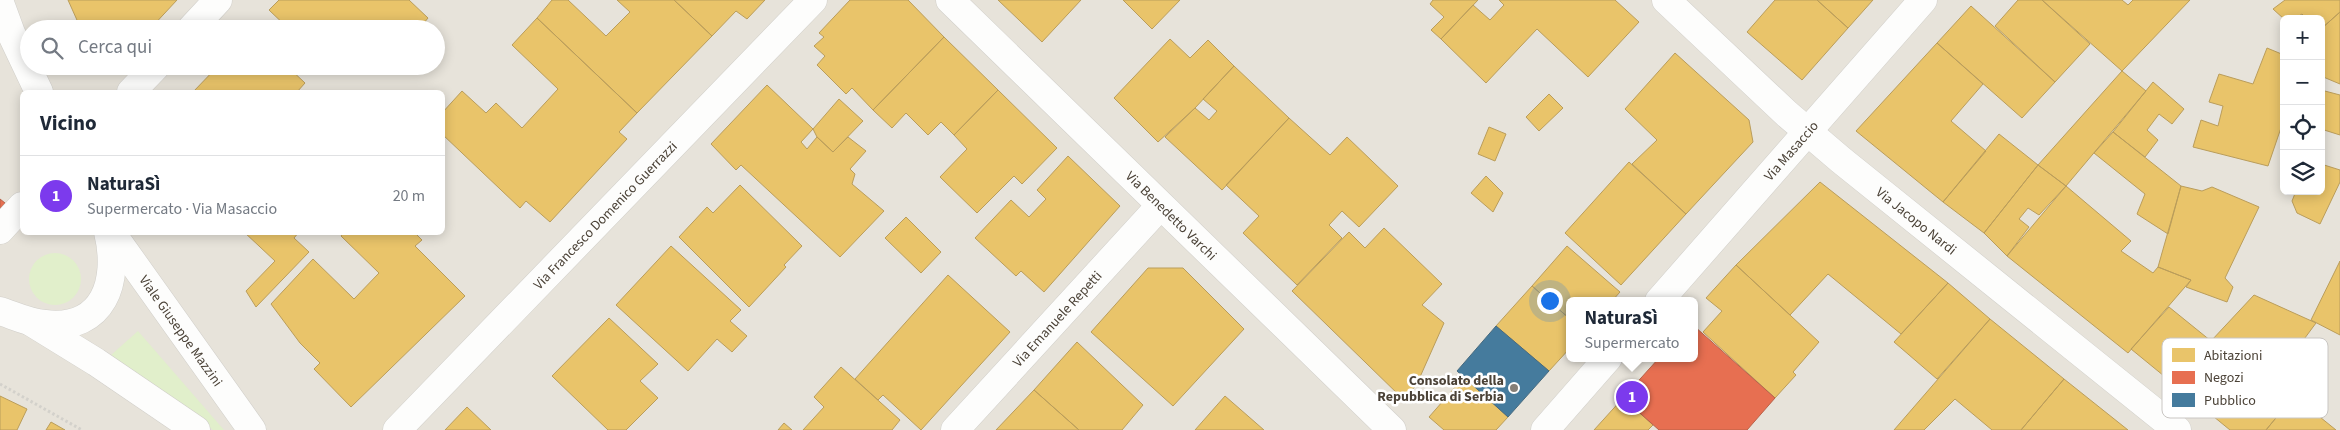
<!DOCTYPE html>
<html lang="it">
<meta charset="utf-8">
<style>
:root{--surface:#fff;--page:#f2f2f3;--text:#1f2937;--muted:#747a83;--line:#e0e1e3;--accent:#7c3aed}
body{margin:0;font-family:"Source Sans 3",sans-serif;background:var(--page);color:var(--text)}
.controls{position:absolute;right:15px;top:15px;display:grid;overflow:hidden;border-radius:8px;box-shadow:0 2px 12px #0003}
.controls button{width:45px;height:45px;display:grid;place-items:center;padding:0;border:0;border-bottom:1px solid var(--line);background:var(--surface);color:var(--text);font:25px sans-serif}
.you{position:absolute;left:1549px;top:300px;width:18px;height:18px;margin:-12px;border:4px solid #fff;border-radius:50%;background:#1a73e8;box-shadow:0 0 0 8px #1a73e833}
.badge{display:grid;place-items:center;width:32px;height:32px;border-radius:50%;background:var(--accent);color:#fff;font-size:16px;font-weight:700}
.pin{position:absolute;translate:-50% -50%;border:2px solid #fff;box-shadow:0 1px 5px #0006}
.popup{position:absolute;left:1566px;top:297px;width:132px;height:65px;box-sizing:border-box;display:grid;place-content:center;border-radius:8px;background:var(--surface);filter:drop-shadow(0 1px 4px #0005);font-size:16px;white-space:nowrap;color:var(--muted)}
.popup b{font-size:19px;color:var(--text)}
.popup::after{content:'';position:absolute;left:50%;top:100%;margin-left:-10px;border:10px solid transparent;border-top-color:var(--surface)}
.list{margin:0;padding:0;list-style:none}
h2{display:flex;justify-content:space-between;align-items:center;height:65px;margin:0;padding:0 20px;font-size:21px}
h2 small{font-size:16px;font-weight:400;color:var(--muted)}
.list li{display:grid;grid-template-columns:32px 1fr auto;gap:15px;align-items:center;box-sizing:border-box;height:80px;padding:0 20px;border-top:1px solid var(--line)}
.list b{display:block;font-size:19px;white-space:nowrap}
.list p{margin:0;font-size:16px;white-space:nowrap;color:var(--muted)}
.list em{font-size:16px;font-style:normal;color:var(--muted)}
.icon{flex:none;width:28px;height:28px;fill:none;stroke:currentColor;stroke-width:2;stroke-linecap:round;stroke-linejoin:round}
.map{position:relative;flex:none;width:2340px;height:430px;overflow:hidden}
.search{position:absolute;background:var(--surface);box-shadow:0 2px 12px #0003;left:20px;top:20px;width:425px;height:55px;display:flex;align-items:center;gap:12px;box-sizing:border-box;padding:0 18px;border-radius:28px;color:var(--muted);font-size:19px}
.panel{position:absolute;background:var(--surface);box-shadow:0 2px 12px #0003;left:20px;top:90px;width:425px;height:145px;border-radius:8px}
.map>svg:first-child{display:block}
.residential{fill:#e7e3da;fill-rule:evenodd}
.green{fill:#e1efcb}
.homes{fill:#e9c46a;stroke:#ba9d5b}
.shops{fill:#e76f51;stroke:#b86249}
.public{fill:#457b9d;stroke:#476a7e}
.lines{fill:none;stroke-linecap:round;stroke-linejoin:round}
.minor-casing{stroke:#d1cfca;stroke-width:29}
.path{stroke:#d3d1cb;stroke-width:3;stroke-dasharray:2.5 2.5;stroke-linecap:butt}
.minor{stroke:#fdfdfc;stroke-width:28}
.poi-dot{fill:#867f77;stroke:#fff;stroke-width:2}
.labels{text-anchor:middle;stroke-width:5;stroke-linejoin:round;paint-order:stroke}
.street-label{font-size:14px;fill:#4b4237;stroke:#fff}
.poi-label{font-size:14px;font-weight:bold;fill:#4b4237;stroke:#fff;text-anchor:end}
.key{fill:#fff;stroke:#c9c6c3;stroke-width:1}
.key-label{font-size:14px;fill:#4b4237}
</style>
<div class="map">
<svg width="2340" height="430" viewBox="0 0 2340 430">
<rect width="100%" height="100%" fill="#f3f1ed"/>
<!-- residential -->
<path class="residential" d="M 0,0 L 2340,0 L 2340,430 L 0,430 ZM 2284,19 L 2321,19 L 2321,191 L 2284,191 ZM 29,29 L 436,29 L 436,66 L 29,66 ZM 22,92 L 442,92 L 442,232 L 22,232 ZM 1570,301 L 1694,301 L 1694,358 L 1570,358 Z"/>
<!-- green -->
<path class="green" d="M29 279a26 26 0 1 1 52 0a26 26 0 1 1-52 0Z
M 138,331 L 224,430 L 213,430 L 111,355 Z"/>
<!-- homes -->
<path class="homes" d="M 68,0 L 177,0 L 150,29 L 81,29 Z
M 279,0 L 409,0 L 428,18 L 419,29 L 289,29 L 269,10 Z
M 552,0 L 568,0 L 606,36 L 630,12 L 617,0 L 674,0 L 712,36 L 637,113 L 537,18 Z
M 674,0 L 765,0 L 747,19 L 736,11 L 712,36 Z
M 850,0 L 908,0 L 944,37 L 873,110 L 852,88 L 846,94 L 817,65 L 825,56 L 814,46 L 824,37 L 819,33 Z
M 998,0 L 1081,0 L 1042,42 Z
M 1123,0 L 1180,0 L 1152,29 Z
M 1433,0 L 1478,0 L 1441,39 L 1431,30 L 1444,17 L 1430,4 Z
M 1499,0 L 1615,0 L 1639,22 L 1588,77 L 1537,29 L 1486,83 L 1441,39 L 1473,5 L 1490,20 L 1504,5 Z
M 1775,0 L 1817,0 L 1848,28 L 1802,80 L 1747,32 Z
M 1817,0 L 1873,0 L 1848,28 Z
M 2018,0 L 2042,0 L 2090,44 L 2055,82 L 1995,26 Z
M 2042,0 L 2122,0 L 2128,5 L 2133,0 L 2190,0 L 2122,71 Z
M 2285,0 L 2340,0 L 2340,12 L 2321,29 L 2321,19 L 2307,19 L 2302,14 L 2294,19 L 2284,19 L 2273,9 Z
M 1971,6 L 2055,82 L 2022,118 L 1937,43 Z
M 2340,12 L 2340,84 L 2321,76 L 2321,29 Z
M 537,18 L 637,113 L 619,132 L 627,139 L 550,222 L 526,201 L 520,208 L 442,134 L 442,113 L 462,91 L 486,113 L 496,103 L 522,128 L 558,89 L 512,45 Z
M 944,37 L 998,90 L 954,135 L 941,122 L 928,135 L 906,113 L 892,128 L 873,110 Z
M 1170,39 L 1190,58 L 1208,40 L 1234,66 L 1195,108 L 1158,142 L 1114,98 Z
M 1937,43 L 1983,84 L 1951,121 L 1986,151 L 1943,202 L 1856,131 Z
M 2267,48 L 2284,55 L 2284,119 L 2268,166 L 2193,147 L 2201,120 L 2218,126 L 2223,106 L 2209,102 L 2219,74 L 2253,84 Z
M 1675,53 L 1749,120 L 1753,142 L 1686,214 L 1632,164 L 1657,140 L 1625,109 Z
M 218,66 L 287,66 L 305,83 L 297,92 L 193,92 Z
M 1234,66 L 1289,118 L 1222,190 L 1165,137 L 1195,108 L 1209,120 L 1217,111 L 1203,99 Z
M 2122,71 L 2146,91 L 2066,186 L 2038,165 Z
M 2153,82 L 2184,109 L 2172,124 L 2159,114 L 2147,130 L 2158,140 L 2145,157 L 2113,132 Z
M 767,85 L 813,129 L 801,142 L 807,149 L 817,137 L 833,152 L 848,137 L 866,151 L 850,169 L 855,174 L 852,184 L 884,211 L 840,257 L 741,165 L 736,170 L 711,144 Z
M 998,90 L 1057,148 L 1022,184 L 1014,176 L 977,213 L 940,177 L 967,149 L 954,135 Z
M 2321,90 L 2340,95 L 2340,135 L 2321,129 Z
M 1549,94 L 1563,108 L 1539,131 L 1526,117 Z
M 839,99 L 863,121 L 833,152 L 817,137 L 813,129 Z
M 1289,118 L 1330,155 L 1347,137 L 1398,186 L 1359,227 L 1342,211 L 1329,225 L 1342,238 L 1297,285 L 1243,233 L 1259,216 L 1226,185 Z
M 1489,127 L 1506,134 L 1495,161 L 1478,154 Z
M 2113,132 L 2181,186 L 2168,234 L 2137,214 L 2145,194 L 2094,153 Z
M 1999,134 L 2038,165 L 1984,233 L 1943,202 Z
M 1068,156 L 1120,206 L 1044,292 L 1021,271 L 1016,276 L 975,238 L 1011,200 L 1029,217 L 1046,199 L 1037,190 Z
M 1629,162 L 1686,214 L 1621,285 L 1565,233 Z
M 2321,164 L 2340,170 L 2340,182 L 2320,224 L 2297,213 L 2292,201 L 2296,191 L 2321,191 Z
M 2038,165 L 2066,186 L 2039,215 L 2028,208 L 2019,219 L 2029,227 L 2007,256 L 1984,233 Z
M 1486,176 L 1503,193 L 1493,212 L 1471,193 Z
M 1820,182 L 1948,283 L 1901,334 L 1828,274 L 1790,315 L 1736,265 Z
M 740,185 L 802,246 L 784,265 L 786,267 L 749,307 L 679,237 L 707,207 L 713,213 Z
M 2066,186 L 2131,241 L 2121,251 L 2153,273 L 2158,267 L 2191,280 L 2128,353 L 2007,256 Z
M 2181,186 L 2202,191 L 2212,187 L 2259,207 L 2225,278 L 2233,287 L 2227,302 L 2186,287 L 2191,280 L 2158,267 Z
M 906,217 L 941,252 L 921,273 L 885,238 Z
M 1384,228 L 1442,284 L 1422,305 L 1444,323 L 1416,386 L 1402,398 L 1292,291 L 1349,232 L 1365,248 Z
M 244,232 L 299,232 L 294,238 L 309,252 L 256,307 L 246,291 L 275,261 Z
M 344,232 L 414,232 L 422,240 L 415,246 L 465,296 L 351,407 L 314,369 L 320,363 L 300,343 L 271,304 L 313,259 L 354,299 L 379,273 L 341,236 Z
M 671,246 L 741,310 L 730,321 L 747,336 L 732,352 L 717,339 L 688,371 L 616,305 Z
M 1567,246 L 1620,292 L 1612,301 L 1570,301 L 1570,319 L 1532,286 Z
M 2340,261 L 2340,335 L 2311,320 Z
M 1736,265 L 1819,342 L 1793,372 L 1796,375 L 1775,398 L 1703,332 L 1722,311 L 1706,298 Z
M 1148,268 L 1183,268 L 1244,329 L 1173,406 L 1091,332 Z
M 948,275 L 1010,332 L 921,430 L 883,395 L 878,400 L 855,379 Z
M 1948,283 L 1990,319 L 1937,379 L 1894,342 Z
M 1532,286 L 1570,319 L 1570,348 L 1549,371 L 1496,326 Z
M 2254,295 L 2316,323 L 2276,377 L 2297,392 L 2266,430 L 2230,430 L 2131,349 L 2169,307 L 2211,341 Z
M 609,318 L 658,364 L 640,381 L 658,398 L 626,430 L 608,430 L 552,376 Z
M 1990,319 L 2064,379 L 2021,430 L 1992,430 L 1955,399 L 1924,430 L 1894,430 Z
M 1077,342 L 1143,405 L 1122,430 L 1079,430 L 1034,390 Z
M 841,367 L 900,420 L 892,430 L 803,430 L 824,407 L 814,397 Z
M 1464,377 L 1508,417 L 1496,430 L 1444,430 L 1429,417 Z
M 2064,379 L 2128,430 L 2021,430 Z
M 1034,390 L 1079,430 L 996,430 Z
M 0,396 L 27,409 L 17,430 L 0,430 Z
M 1225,396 L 1264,430 L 1195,430 Z
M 2294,396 L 2336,430 L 2266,430 Z
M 1623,398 L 1653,425 L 1648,430 L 1594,430 Z
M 467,407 L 491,430 L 445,430 Z
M 51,422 L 65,430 L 46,430 Z
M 784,423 L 792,430 L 778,430 Z"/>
<!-- shops -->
<path class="shops" d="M 0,199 L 5,203 L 0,209 Z
M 1694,326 L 1775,398 L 1747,430 L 1659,430 L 1623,398 L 1659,358 L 1694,358 Z"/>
<!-- public -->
<path class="public" d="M 1496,326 L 1549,371 L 1508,417 L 1457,371 Z"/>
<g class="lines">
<!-- minor casing -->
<g class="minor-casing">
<g id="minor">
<path id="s1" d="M 950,0 L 1392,430"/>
<path id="s2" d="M 1666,0 L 1787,114 L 1841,160 L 2177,430"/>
<path d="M 0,3 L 11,33 L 39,92"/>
<path d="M 191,29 L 218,0"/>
<path d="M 131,92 L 156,66"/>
<path d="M 0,230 L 22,206"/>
<path id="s3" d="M 111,232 L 252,430"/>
<path id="s4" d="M 1659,301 L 1923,0"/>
<path d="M 0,311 C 15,316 29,323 45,324 C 104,331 120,281 108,232"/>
<path d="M 31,322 L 96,362 L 196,430"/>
<path id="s5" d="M 397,430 L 813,0"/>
<path id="s6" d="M 955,430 L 1160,206"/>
<path d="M 1545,430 L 1608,358"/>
</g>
</g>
<!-- path -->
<path class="path" d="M 0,384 L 82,430"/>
<!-- minor -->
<use href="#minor" class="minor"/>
</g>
<!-- markers -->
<circle class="poi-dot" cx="1514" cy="388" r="5"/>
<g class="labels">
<!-- street labels -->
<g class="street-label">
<text dy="5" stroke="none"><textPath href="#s4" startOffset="200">Via Masaccio</textPath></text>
<text dy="5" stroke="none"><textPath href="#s5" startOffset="299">Via Francesco Domenico Guerrazzi</textPath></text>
<text dy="5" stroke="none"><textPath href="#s1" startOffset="309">Via Benedetto Varchi</textPath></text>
<text dy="5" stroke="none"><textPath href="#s2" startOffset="334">Via Jacopo Nardi</textPath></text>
<text dy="5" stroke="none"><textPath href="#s6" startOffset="151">Via Emanuele Repetti</textPath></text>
<text dy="5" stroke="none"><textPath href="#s3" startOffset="121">Viale Giuseppe Mazzini</textPath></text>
</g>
<!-- poi labels -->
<g class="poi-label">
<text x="1504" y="385">Consolato della<tspan x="1504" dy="16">Repubblica di Serbia</tspan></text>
</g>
</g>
<!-- legend -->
<rect x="2162" y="338" width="166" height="80" rx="8" class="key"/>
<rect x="2172" y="348" width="23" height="14" fill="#e9c46a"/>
<rect x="2172" y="371" width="23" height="13" fill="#e76f51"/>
<rect x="2172" y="393" width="23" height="14" fill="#457b9d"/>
<g class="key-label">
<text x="2204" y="360">Abitazioni</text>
<text x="2204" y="382">Negozi</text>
<text x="2204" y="405">Pubblico</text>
</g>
</svg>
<div class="controls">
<button>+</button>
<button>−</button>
<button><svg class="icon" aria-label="locate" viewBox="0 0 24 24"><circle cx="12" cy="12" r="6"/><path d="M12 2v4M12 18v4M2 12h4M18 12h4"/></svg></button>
<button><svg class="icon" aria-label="layers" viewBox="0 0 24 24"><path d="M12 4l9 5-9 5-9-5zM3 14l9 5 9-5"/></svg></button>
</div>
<div class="you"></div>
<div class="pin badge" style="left:1632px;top:397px">1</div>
<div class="popup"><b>NaturaSì</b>Supermercato</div>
<div class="search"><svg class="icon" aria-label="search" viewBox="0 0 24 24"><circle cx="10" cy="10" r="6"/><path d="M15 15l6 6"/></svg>Cerca qui</div>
<section class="panel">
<h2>Vicino<small></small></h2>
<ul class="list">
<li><span class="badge">1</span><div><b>NaturaSì</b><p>Supermercato · Via Masaccio</p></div><em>20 m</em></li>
</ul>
</section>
</div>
